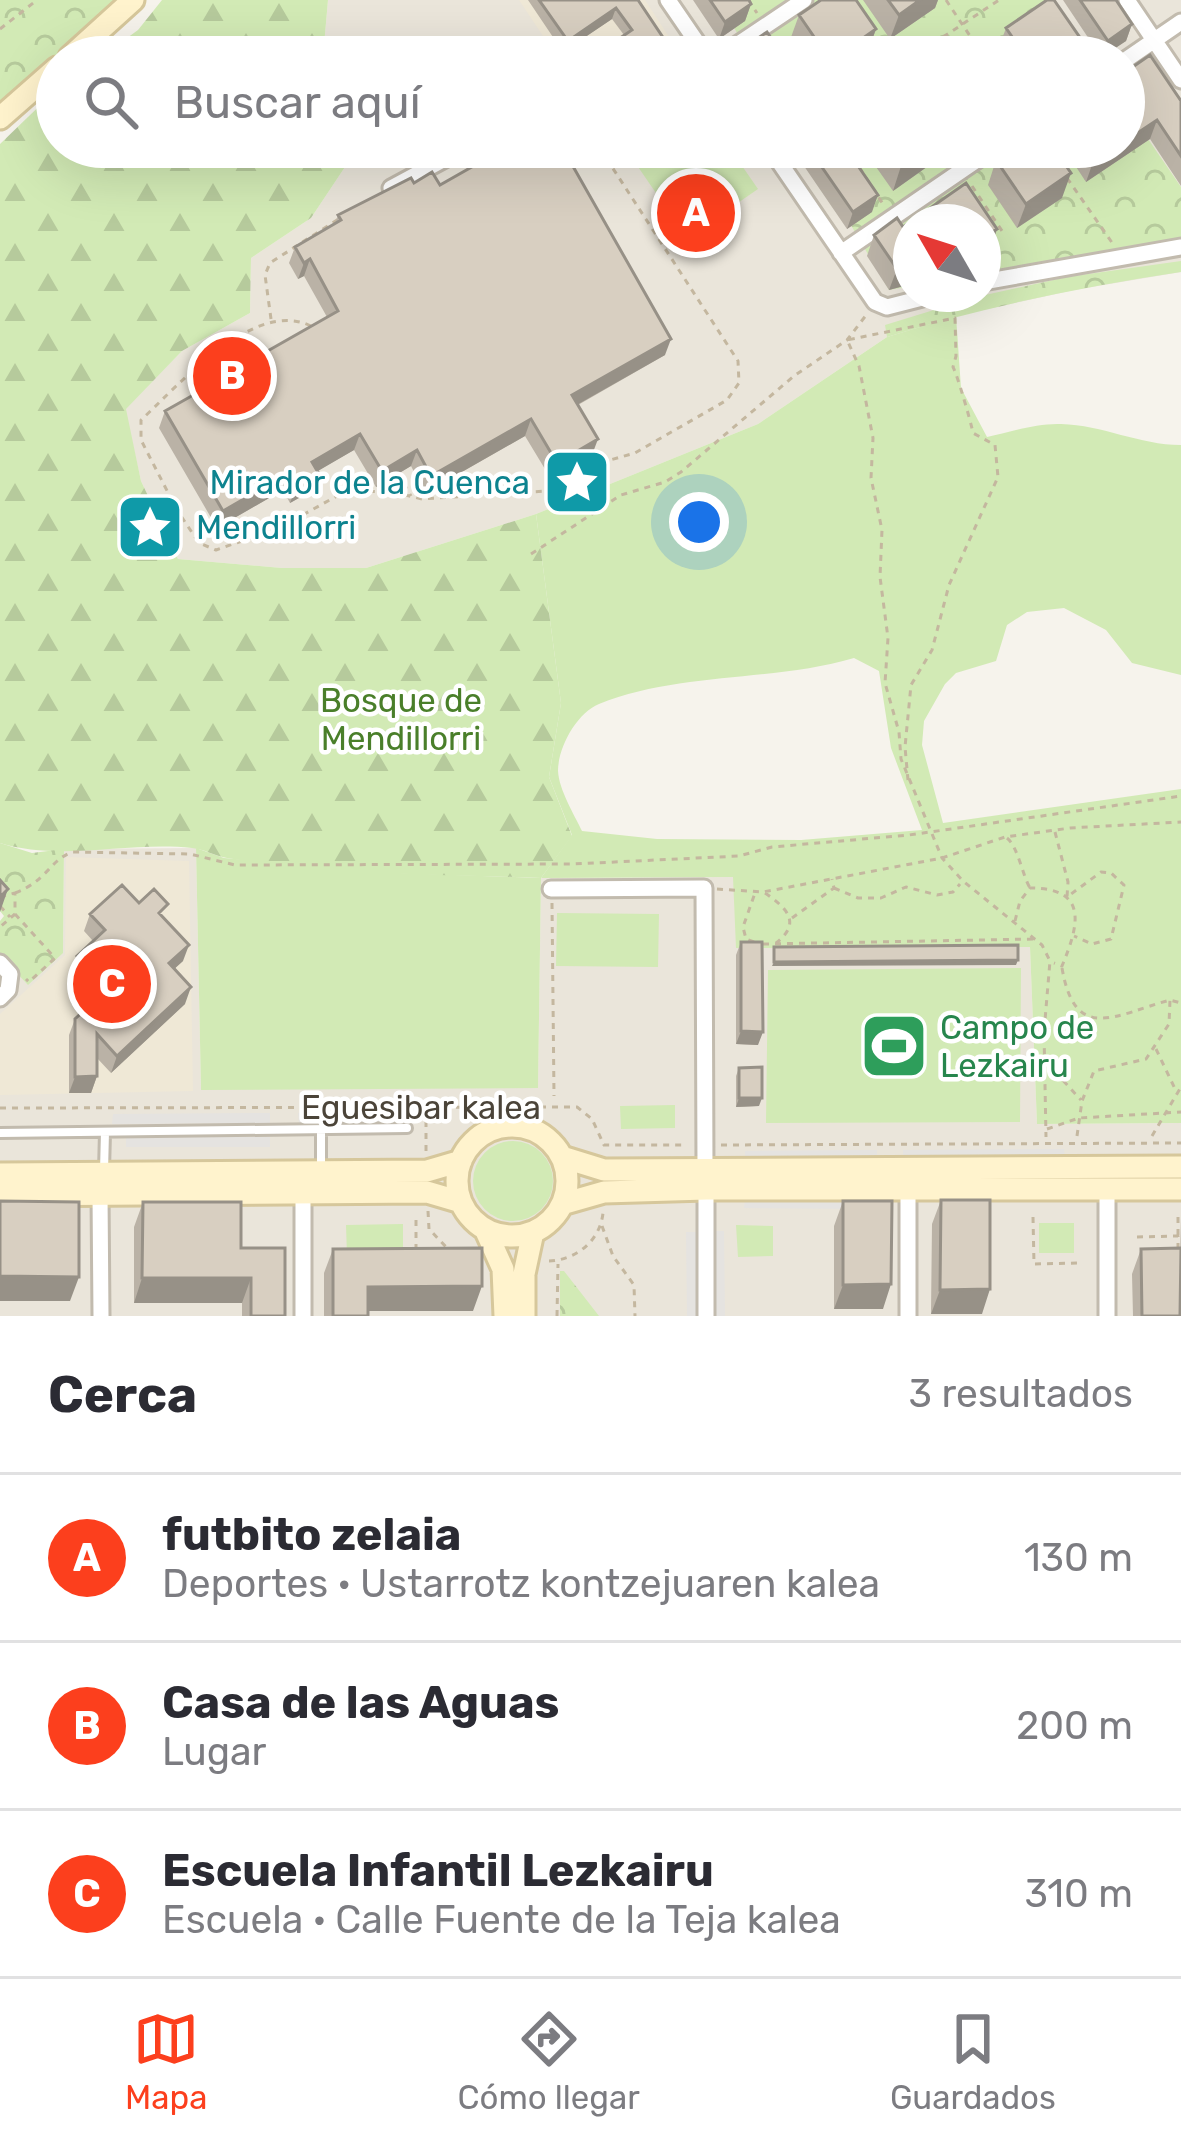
<!DOCTYPE html>
<html lang="es">
<meta charset="utf-8">
<style>
:root{--surface:#fff;--page:#f2f2f3;--text:#2b2b33;--muted:#7c7c81;--line:#e1e1e2;--accent:#fc3f1d}
body{margin:0;font-family:Rubik,sans-serif;background:var(--page);color:var(--text)}
.compass{position:absolute;left:893px;top:204px;width:108px;height:108px;border-radius:50%;background:var(--surface);box-shadow:0 12px 48px #0002;rotate:309deg}
.you{position:absolute;left:699px;top:522px;width:42px;height:42px;margin:-30px;border:9px solid #fff;border-radius:50%;background:#1a73e8;box-shadow:0 0 0 18px #1a73e833}
.badge{display:grid;place-items:center;width:78px;height:78px;border-radius:50%;background:var(--accent);color:#fff;font-size:39px;font-weight:700}
.pin{position:absolute;translate:-50% -50%;border:6px solid #fff;box-shadow:0 3px 12px #0006}
.list{margin:0;padding:0;list-style:none}
h2{display:flex;justify-content:space-between;align-items:center;height:156px;margin:0;padding:0 48px;font-size:51px}
h2 small{font-size:39px;font-weight:400;color:var(--muted)}
.list li{display:grid;grid-template-columns:78px 1fr auto;gap:36px;align-items:center;box-sizing:border-box;height:168px;padding:0 48px;border-top:3px solid var(--line)}
.list b{display:block;font-size:45px;white-space:nowrap}
.list p{margin:0;font-size:39px;white-space:nowrap;color:var(--muted)}
.list em{font-size:39px;font-style:normal;color:var(--muted)}
.icon{flex:none;width:66px;height:66px;fill:none;stroke:currentColor;stroke-width:2;stroke-linecap:round;stroke-linejoin:round}
.map{position:relative;flex:none;width:1181px;height:1316px;overflow:hidden}
.search{position:absolute;background:var(--surface);box-shadow:0 12px 48px #0002;left:36px;right:36px;top:36px;height:132px;display:flex;align-items:center;gap:30px;box-sizing:border-box;padding:0 42px;border-radius:66px;color:var(--muted);font-size:45px}
.sheet{height:660px;background:var(--surface)}
nav{display:flex;justify-content:space-around;align-items:center;box-sizing:border-box;height:168px;border-top:3px solid var(--line);background:var(--surface);font-size:33px;color:var(--muted)}
nav a{display:grid;justify-items:center;gap:6px}
nav .on{color:var(--accent)}
.map>svg:first-child{display:block}
.residential{fill:#eae5da;fill-rule:evenodd}
.education{fill:#efe8d6}
.grass{fill:#d2eab5;fill-rule:evenodd}
.forest{fill:url(#forest-firs)}
.park{fill:url(#park-crowns)}
.parking{fill:#e5e3e0}
.lines{fill:none;stroke-linecap:round;stroke-linejoin:round}
.lane-casing{stroke:#c2bbae;stroke-width:14}
.street-casing{stroke:#c2bbae;stroke-width:21}
.secondary-casing{stroke:#d6c79b;stroke-width:27}
.path{stroke:#c4b79f;stroke-width:3;stroke-dasharray:6 6;stroke-linecap:butt}
.lane{stroke:#fff;stroke-width:8}
.street{stroke:#fff;stroke-width:15}
.secondary{stroke:#fff3cd;stroke-width:21}
.wall{fill:#bab2a6}
.shaded-wall{fill:#979187}
.building{fill:#d8cfc1;stroke:#979187;stroke-width:3}
.labels{text-anchor:middle;stroke-width:9;stroke-linejoin:round;paint-order:stroke}
.culture-label{font-size:33px;fill:#0d838f;stroke:#fff;text-anchor:end}
.park-label{font-size:33px;fill:#4a7f2a;stroke:#fff}
.leisure-label{font-size:33px;fill:#27864d;stroke:#fff;text-anchor:start}
.street-label{font-size:33px;fill:#4b4439;stroke:#fff}
</style>
<div class="map">
<svg width="1181" height="1316" viewBox="0 0 1181 1316">
<defs>
<pattern id="forest-firs" width="22" height="20" patternUnits="userSpaceOnUse" patternTransform="scale(3)"><rect width="22" height="20" fill="#d2eab5"/><path d="M5 1l3.5 6h-7zM16 11l3.5 6h-7z" fill="#b6ca9c"/></pattern>
<pattern id="park-crowns" width="20" height="18" patternUnits="userSpaceOnUse" patternTransform="scale(3)"><rect width="20" height="18" fill="#d2eab5"/><path d="M2 6a3 3 0 1 1 6 0M12 15a3 3 0 1 1 6 0" fill="none" stroke="#b6ca9c"/></pattern>
</defs>
<rect width="100%" height="100%" fill="#f6f3ec"/>
<!-- residential -->
<path class="residential" d="M 328,0 L 1181,0 L 1181,272 L 1074,290 L 956,316 L 887,337 L 758,424 L 536,514 L 366,568 L 282,568 L 178,559 L 141,481 L 125,409 L 182,351 L 250,313 L 251,258 L 311,218 L 353,155 L 351,147 L 1124,147 L 1124,57 L 323,57 ZM 911,222 L 983,222 L 983,294 L 911,294 Z
M 196,848 L 201,1089 L 538,1087 L 541,878 L 734,877 L 737,948 L 1030,947 L 1037,1124 L 1181,1123 L 1181,1316 L 0,1316 L 0,955 L 63,953 L 64,849 Z"/>
<!-- education -->
<path class="education" d="M 519,0 L 645,0 L 682,57 L 557,57 Z
M 66,857 L 189,861 L 193,1091 L 0,1095 L 0,1014 L 65,955 Z"/>
<!-- grass -->
<path class="grass" d="M 729,147 L 758,189 L 687,238 L 625,148 Z
M 956,316 L 961,388 L 987,437 C 1010,432 1037,423 1061,424 C 1103,425 1139,445 1181,445 L 1181,675 L 1132,663 L 1106,630 L 1064,608 L 1027,612 L 1007,625 L 996,661 L 956,673 L 945,684 L 924,721 L 922,745 L 943,823 L 1181,789 L 1181,1123 L 1037,1124 L 1030,947 L 736,948 L 733,877 L 541,878 L 538,1088 L 201,1090 L 196,848 L 224,858 L 400,873 L 541,878 L 572,835 L 549,777 L 561,703 L 536,514 L 758,424 L 887,337 ZM 854,658 L 879,671 L 891,748 L 922,830 L 801,840 L 657,839 L 582,831 C 574,814 559,790 558,771 C 558,747 577,713 599,704 C 678,672 773,682 854,658 Z
M 557,913 L 659,914 L 658,967 L 556,966 Z
M 1021,968 L 1020,1122 L 766,1123 L 768,970 Z
M 675,1105 L 675,1128 L 621,1129 L 620,1106 Z
M473 1181a40 40 0 1 1 80 0a40 40 0 1 1-80 0Z
M 1039,1223 L 1074,1223 L 1074,1253 L 1039,1253 Z
M 403,1224 L 403,1255 L 347,1256 L 346,1225 Z
M 736,1225 L 773,1226 L 773,1256 L 738,1257 Z"/>
<!-- forest -->
<path class="forest" d="M 162,0 L 328,0 L 323,57 L 101,57 L 138,30 Z
M 57,89 L 57,147 L 351,147 L 353,155 L 311,218 L 251,258 L 250,313 L 182,351 L 126,409 L 141,481 L 178,559 L 282,568 L 366,568 L 536,514 L 561,703 L 549,777 L 572,836 L 541,878 C 440,874 326,875 227,858 C 215,856 204,849 192,848 C 129,841 61,862 0,843 L 0,144 Z"/>
<!-- park -->
<path class="park" d="M 0,0 L 123,0 L 0,109 Z
M 718,0 L 1053,0 L 1092,57 L 751,57 Z
M 1124,104 L 1181,187 L 1181,239 L 983,274 L 983,222 L 911,222 L 911,286 L 889,290 L 805,147 L 1124,147 Z
M 1181,261 L 1181,272 C 1082,287 983,307 887,337 L 885,325 L 976,297 L 1067,277 Z
M 0,843 L 32,853 L 64,849 L 63,953 L 28,985 L 0,955 L 0,921 L 4,916 L 0,911 Z
M 560,1271 L 564,1271 L 599,1316 L 560,1316 Z"/>
<!-- parking -->
<path class="parking" d="M 270,1113 L 270,1123 L 112,1124 L 113,1114 Z
M 298,1113 L 405,1113 L 405,1122 L 299,1123 Z
M 126,1137 L 270,1137 L 270,1147 L 126,1147 Z
M 1064,1149 L 1065,1160 L 903,1160 L 903,1150 Z
M 877,1150 L 877,1161 L 745,1161 L 745,1151 Z
M 745,1198 L 877,1198 L 877,1209 L 744,1208 Z
M 713,1231 L 724,1231 L 725,1316 L 714,1316 Z
M 686,1232 L 697,1232 L 698,1316 L 687,1316 Z"/>
<g class="lines">
<!-- lane casing -->
<g class="lane-casing">
<path id="lane" d="M 321,1129 L 321,1170
M 0,1133 L 407,1128
M 104,1171 L 105,1132"/>
</g>
<!-- street casing -->
<g class="street-casing">
<path id="street" d="M 668,0 L 707,57
M 1127,0 L 1181,80
M 719,57 L 804,0
M 1124,61 L 1181,22
M 769,147 L 875,302 L 887,307 L 938,294
M 391,188 L 467,147
M 841,253 L 996,147
M 983,282 L 1181,247
M 551,889 L 704,888 L 705,1169
M 0,963 L 10,974 L 8,990 L 0,998
M 706,1189 L 706,1316
M 1107,1190 L 1107,1316
M 908,1191 L 908,1316
M 100,1194 L 101,1316
M 303,1316 L 303,1192"/>
</g>
<!-- secondary casing -->
<g class="secondary-casing">
<path id="secondary" d="M 70,57 L 133,0
M 0,118 L 57,68
M457 1181a55 55 0 1 1 110 0a55 55 0 1 1-110 0Z
M 562,1157 L 604,1170 L 1181,1167
M 0,1174 L 427,1171 L 461,1161
M 0,1195 L 427,1192 L 461,1202
M 562,1204 L 604,1192 L 706,1189 L 1181,1189
M 485,1229 L 503,1269 L 505,1316
M 524,1316 L 524,1274 L 533,1232"/>
</g>
<!-- path -->
<path class="path" d="M 748,0 L 757,13
M 946,0 L 978,48
M 0,29 L 37,0
M 870,36 L 885,57
M 776,41 L 787,57
M 913,57 L 999,0
M 846,147 L 883,204
M 946,147 L 953,158
M 1067,178 L 1113,244
M 972,186 L 1004,234
M 271,319 L 265,275 L 270,263 L 340,218
M 311,326 C 254,298 179,385 141,420 L 141,440 L 177,510 L 199,543 L 216,550 L 279,528 L 346,491 L 393,492 L 422,499 L 547,491 L 603,462 L 635,453 L 727,400 L 739,383 L 738,361 L 599,147
M 398,473 L 411,496
M 531,554 L 621,495 L 665,482 L 681,472 L 794,376 L 847,340 L 867,314
M 908,780 L 905,747 L 911,685 L 932,650 L 949,585 L 998,477 L 995,445 L 973,433 C 971,422 957,374 953,367 L 956,356 L 955,318 L 847,340 L 859,366 L 873,438 L 871,478 L 882,530 L 880,577 L 888,638 L 885,683 L 899,732 L 901,759 L 942,858 L 963,881 L 1042,945 L 1050,961 L 1044,1032 L 1046,1137
M 1055,832 L 1068,882 L 1067,897 L 1101,872 L 1111,873 L 1124,885 L 1111,939 L 1092,944 L 1074,936
M 1007,838 C 1018,847 1022,874 1030,888
M 834,888 L 858,898 L 881,898 L 906,887 L 937,895 L 953,892 L 960,884
M 717,889 L 763,892 L 942,858 L 1005,837 L 1070,828 L 1181,822
M 15,893 C 47,881 49,861 72,852 L 190,854 L 235,865 L 573,864 L 739,856 L 772,847 L 909,835 L 1181,796
M 765,893 C 787,908 802,923 776,943
M 0,897 L 15,893 L 15,914 L 0,927
M 552,903 L 554,1096
M 0,906 L 10,917
M 15,914 L 55,958 L 29,982 L 26,979
M 792,918 L 834,888 L 832,879
M 1015,921 L 1020,901 L 1030,888 C 1089,888 1079,925 1062,966 L 1054,963
M 754,942 L 746,939 L 743,927 L 755,893
M 763,944 L 1035,939
M 1062,968 C 1075,1044 1115,1015 1170,1000 L 1181,1003
M 1156,1049 L 1177,1093
M 1047,1063 L 1081,1100
M 0,1108 L 577,1107 L 592,1119 L 604,1145 L 687,1145
M 426,1109 L 426,1154
M 1047,1129 L 1079,1118 L 1181,1112
M 1077,1136 L 1082,1101 L 1094,1071 L 1146,1059 L 1169,1024 L 1170,1000
M 1152,1136 L 1181,1087
M 721,1145 L 1181,1143
M 428,1211 L 429,1229 L 447,1248
M 1033,1217 L 1034,1264 L 1081,1263
M 416,1220 L 416,1249
M 602,1226 L 613,1256 L 634,1285 L 635,1316
M 1178,1235 L 1178,1217
M 1137,1237 L 1178,1236 L 1178,1247
M 549,1261 C 576,1260 600,1241 603,1213
M 557,1316 L 558,1264"/>
<!-- lane -->
<use href="#lane" class="lane"/>
<!-- street -->
<use href="#street" class="street"/>
<!-- secondary -->
<use href="#secondary" class="secondary"/>
</g>
<!-- wall -->
<path class="wall" d="M 528,0 L 638,0 L 674,54 L 624,35 L 612,19 L 563,52 Z
M 693,0 L 749,0 L 751,4 L 745,21 L 719,39 Z
M 863,0 L 938,0 L 935,8 L 890,39 Z
M 1063,0 L 1116,0 L 1132,24 L 1126,41 L 1101,57 Z
M 799,15 L 876,29 L 867,54 L 863,57 L 802,57 L 790,40 Z
M 1006,28 L 1078,57 L 1000,57 L 997,53 Z
M 1181,101 L 1181,186 L 1150,139 L 1086,182 L 1063,147 L 1124,147 Z
M 791,147 L 845,147 L 872,212 L 847,229 Z
M 862,147 L 942,147 L 938,159 L 893,191 Z
M 564,152 L 665,355 L 578,405 L 592,455 L 551,479 L 525,436 L 425,493 L 411,466 L 376,487 L 354,450 L 317,471 L 313,490 L 290,503 L 283,490 L 217,528 L 159,428 L 165,411 L 216,382 L 211,374 L 217,358 L 257,357 L 327,317 L 304,276 L 298,279 L 289,263 L 295,247 L 335,224 L 338,215 L 414,183 L 440,185 Z
M 996,160 L 1062,198 L 1017,228 L 988,185 Z
M 966,183 L 997,229 L 990,249 L 983,254 L 983,222 L 911,222 L 911,284 L 889,290 L 867,256 L 874,235 L 897,218 L 903,227 Z
M 139,903 L 164,918 L 183,961 L 174,969 L 185,1004 L 111,1073 L 97,1058 L 97,1076 L 91,1093 L 69,1093 L 69,1035 L 75,1019 L 81,1013 L 71,1003 L 80,983 L 71,973 L 77,956 L 93,941 L 84,931 L 90,914 Z
M 741,942 L 758,1045 L 736,1044 L 736,955 Z
M 739,1068 L 759,1106 L 736,1107 L 736,1076 Z
M 941,1200 L 982,1314 L 931,1314 L 932,1224 Z
M 843,1201 L 883,1309 L 834,1309 L 834,1226 Z
M 143,1202 L 241,1248 L 285,1316 L 242,1316 L 242,1303 L 134,1303 L 134,1227 Z
M 1181,1218 L 1180,1316 L 1133,1316 L 1132,1274 L 1141,1249 L 1180,1248 Z
M 333,1249 L 473,1311 L 368,1311 L 368,1316 L 324,1316 L 324,1273 Z"/>
<!-- shaded-wall -->
<path class="shaded-wall" d="M 920,0 L 938,0 L 935,8 L 890,39 L 899,15 Z
M 751,4 L 745,21 L 719,39 L 725,22 Z
M 616,8 L 612,19 L 563,52 L 568,41 Z
M 1132,24 L 1126,41 L 1102,57 L 1108,41 Z
M 876,29 L 867,54 L 863,57 L 836,57 Z
M 1083,42 L 1078,57 L 1062,57 Z
M 1157,120 L 1150,139 L 1086,182 L 1093,162 L 1116,147 L 1124,147 L 1124,142 Z
M 929,147 L 942,147 L 938,159 L 893,191 L 901,166 Z
M 1071,173 L 1062,198 L 1017,228 L 1026,204 Z
M 878,195 L 872,212 L 847,229 L 853,212 Z
M 997,229 L 990,249 L 983,254 L 983,238 Z
M 310,259 L 304,276 L 298,279 L 304,263 Z
M 911,265 L 911,284 L 889,290 L 897,269 Z
M 671,339 L 665,355 L 566,411 L 572,395 Z
M 531,419 L 525,436 L 425,493 L 431,476 Z
M 360,434 L 354,450 L 306,478 L 312,462 Z
M 598,439 L 592,455 L 551,479 L 557,463 Z
M 417,450 L 411,466 L 376,487 L 382,471 Z
M 289,473 L 283,490 L 217,528 L 223,511 Z
M 319,474 L 313,490 L 290,503 L 296,487 Z
M 8,889 L 0,912 L 0,897 Z
M 189,945 L 183,961 L 162,980 L 169,963 Z
M 1018,960 L 1016,965 L 772,966 L 774,962 Z
M 191,987 L 185,1004 L 111,1073 L 117,1056 Z
M 741,1031 L 763,1032 L 758,1045 L 736,1044 Z
M 97,1076 L 91,1093 L 69,1093 L 75,1077 Z
M 739,1098 L 762,1098 L 759,1106 L 736,1107 Z
M 0,1276 L 79,1277 L 70,1301 L 0,1301 Z
M 142,1278 L 251,1278 L 242,1303 L 134,1303 Z
M 891,1284 L 883,1309 L 834,1309 L 843,1285 Z
M 482,1286 L 473,1311 L 359,1311 L 368,1287 Z
M 990,1289 L 982,1314 L 931,1314 L 940,1290 Z"/>
<!-- building -->
<path class="building" d="M 539,0 L 638,0 L 674,54 L 670,57 L 592,57 L 632,30 L 616,8 L 568,41 Z
M 710,0 L 749,0 L 751,4 L 725,22 Z
M 821,0 L 856,0 L 876,29 L 836,57 L 828,57 L 799,15 Z
M 888,0 L 920,0 L 899,15 Z
M 1047,0 L 1054,0 L 1083,42 L 1062,57 L 1026,57 L 1006,28 Z
M 1080,0 L 1116,0 L 1132,24 L 1108,41 Z
M 767,32 L 784,57 L 747,57 L 742,49 Z
M 982,42 L 993,57 L 961,57 Z
M 1150,55 L 1181,101 L 1181,156 L 1157,120 L 1124,142 L 1124,73 Z
M 507,147 L 562,147 L 671,339 L 572,395 L 598,439 L 557,463 L 531,419 L 431,476 L 417,450 L 382,471 L 360,434 L 312,462 L 319,474 L 296,487 L 289,473 L 223,511 L 165,411 L 227,376 L 217,358 L 247,340 L 257,357 L 338,311 L 310,259 L 304,263 L 295,247 L 341,220 L 338,215 L 411,178 L 414,183 L 432,172 L 440,185 Z
M 808,147 L 845,147 L 878,195 L 853,212 Z
M 888,147 L 929,147 L 901,166 Z
M 1016,147 L 1053,147 L 1071,173 L 1026,204 L 996,160 Z
M 1083,147 L 1116,147 L 1093,162 Z
M 966,183 L 997,229 L 983,238 L 983,222 L 911,222 L 911,265 L 897,269 L 874,235 L 897,218 L 903,227 Z
M 0,880 L 8,889 L 0,897 Z
M 122,885 L 139,903 L 154,889 L 168,904 L 159,913 L 189,945 L 169,963 L 191,987 L 117,1056 L 97,1034 L 97,1076 L 75,1077 L 75,1019 L 93,1002 L 77,986 L 91,972 L 77,956 L 105,930 L 90,914 Z
M 741,942 L 762,942 L 763,1032 L 741,1031 Z
M 1018,945 L 1018,960 L 774,962 L 774,947 Z
M 762,1067 L 762,1098 L 739,1098 L 739,1068 Z
M 941,1200 L 990,1200 L 990,1289 L 940,1290 Z
M 0,1201 L 79,1202 L 79,1277 L 0,1276 Z
M 843,1201 L 892,1201 L 891,1284 L 843,1285 Z
M 143,1202 L 241,1202 L 241,1248 L 285,1248 L 285,1316 L 251,1316 L 251,1278 L 142,1278 Z
M 482,1248 L 482,1286 L 368,1287 L 368,1316 L 333,1316 L 333,1249 Z
M 1181,1248 L 1180,1316 L 1142,1316 L 1141,1249 Z"/>
<!-- icons -->
<defs>
<g id="sight-square" transform="scale(3.45)"><rect x="-9" y="-9" width="18" height="18" rx="4" fill="#0f9aa8" stroke="#fff"/><path d="M0-6L1.8-2.2L6-1.7L2.9 1.2L3.7 5.4L0 3.3L-3.7 5.4L-2.9 1.2L-6-1.7L-1.8-2.2Z" fill="#fff"/></g>
<g id="stadium-square" transform="scale(3.45)"><rect x="-9" y="-9" width="18" height="18" rx="4" fill="#2e9e5b" stroke="#fff"/><path d="M0-5a6.5 5 0 1 0 0 10a6.5 5 0 1 0 0-10ZM-3.5-1.8h7v3.6h-7Z" fill="#fff"/></g>
</defs>
<g fill-rule="evenodd">
<use href="#sight-square" x="577" y="482"/>
<use href="#sight-square" x="150" y="527"/>
<use href="#stadium-square" x="894" y="1046"/>
</g>
<g class="labels">
<!-- culture labels -->
<g class="culture-label">
<text x="530" y="494">Mirador de la Cuenca</text>
<text x="196" y="539" text-anchor="start">Mendillorri</text>
</g>
<!-- park labels -->
<g class="park-label">
<text x="401" y="712">Bosque de<tspan x="401" dy="38">Mendillorri</tspan></text>
</g>
<!-- leisure labels -->
<g class="leisure-label">
<text x="940" y="1039">Campo de<tspan x="940" dy="38">Lezkairu</tspan></text>
</g>
<!-- street labels -->
<g class="street-label">
<text x="421" y="1119">Eguesibar kalea</text>
</g>
</g>
</svg>
<svg class="compass" viewBox="-18 -18 36 36"><path d="M0-13l5 13h-10z" fill="#e53935"/><path d="M0 13l5-13h-10z" fill="#7c7c81"/></svg>
<div class="you"></div>
<div class="pin badge" style="left:696px;top:213px">A</div>
<div class="pin badge" style="left:232px;top:376px">B</div>
<div class="pin badge" style="left:112px;top:984px">C</div>
<div class="search"><svg class="icon" aria-label="search" viewBox="0 0 24 24"><circle cx="10" cy="10" r="6"/><path d="M15 15l6 6"/></svg>Buscar aquí</div>
</div>
<section class="sheet">
<h2>Cerca<small>3 resultados</small></h2>
<ul class="list">
<li><span class="badge">A</span><div><b>futbito zelaia</b><p>Deportes · Ustarrotz kontzejuaren kalea</p></div><em>130 m</em></li>
<li><span class="badge">B</span><div><b>Casa de las Aguas</b><p>Lugar</p></div><em>200 m</em></li>
<li><span class="badge">C</span><div><b>Escuela Infantil Lezkairu</b><p>Escuela · Calle Fuente de la Teja kalea</p></div><em>310 m</em></li>
</ul>
</section>
<nav>
<a class="on"><svg class="icon" aria-label="map" viewBox="0 0 24 24"><path d="M3 6l6-2 6 2 6-2v14l-6 2-6-2-6 2zM9 4v14M15 6v14"/></svg>Mapa</a>
<a><svg class="icon" aria-label="directions" viewBox="0 0 24 24"><path d="M12 3l9 9-9 9-9-9zM9 14v-3h6M13 9l2 2-2 2"/></svg>Cómo llegar</a>
<a><svg class="icon" aria-label="saved" viewBox="0 0 24 24"><path d="M7 4h10v16l-5-4-5 4z"/></svg>Guardados</a>
</nav>
